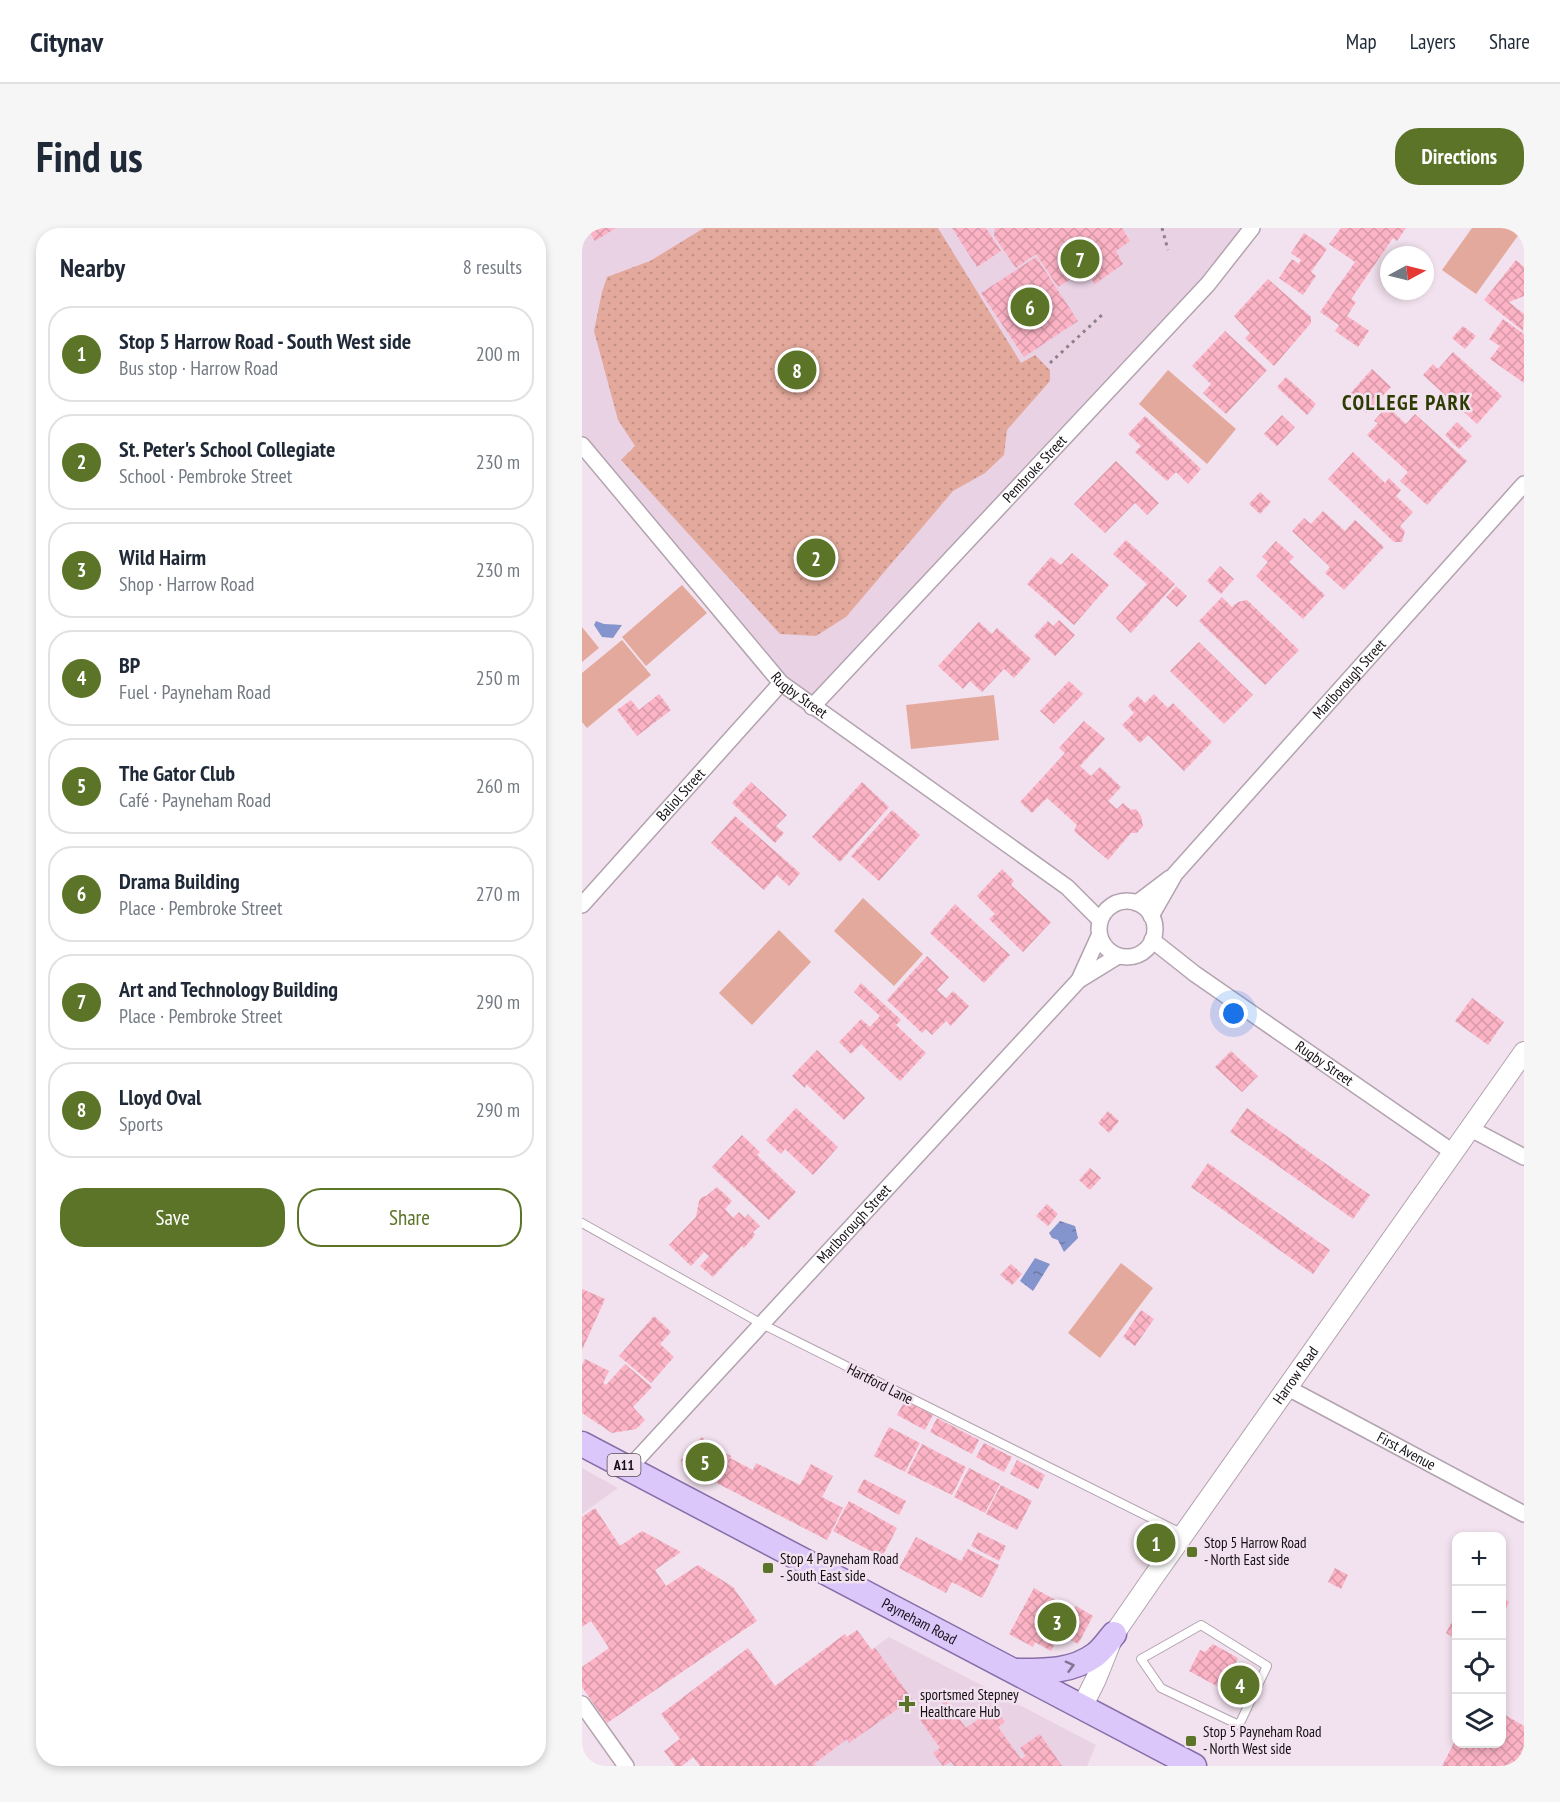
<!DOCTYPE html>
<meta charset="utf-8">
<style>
:root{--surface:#fff;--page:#f6f6f7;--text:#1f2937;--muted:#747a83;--line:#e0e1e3;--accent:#5b7427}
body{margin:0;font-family:"PT Sans Narrow",sans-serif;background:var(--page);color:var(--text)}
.controls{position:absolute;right:18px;bottom:18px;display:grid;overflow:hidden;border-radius:12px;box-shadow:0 3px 9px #0003}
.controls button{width:54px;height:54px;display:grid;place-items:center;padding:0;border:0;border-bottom:2px solid var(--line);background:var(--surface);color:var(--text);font:30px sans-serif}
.compass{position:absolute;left:798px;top:18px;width:54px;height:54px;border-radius:50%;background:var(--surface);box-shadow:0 3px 9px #0003;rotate:83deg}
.you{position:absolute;left:652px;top:786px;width:21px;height:21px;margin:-15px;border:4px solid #fff;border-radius:50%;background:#1a73e8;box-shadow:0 0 0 9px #1a73e833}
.badge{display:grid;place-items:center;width:39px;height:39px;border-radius:50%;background:var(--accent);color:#fff;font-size:20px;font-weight:700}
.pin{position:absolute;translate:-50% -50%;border:3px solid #fff;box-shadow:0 2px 6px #0006}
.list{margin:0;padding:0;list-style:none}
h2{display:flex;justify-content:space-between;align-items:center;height:78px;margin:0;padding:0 24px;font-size:26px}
h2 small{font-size:20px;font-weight:400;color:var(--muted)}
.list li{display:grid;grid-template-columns:39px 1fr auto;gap:18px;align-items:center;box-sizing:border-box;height:96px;margin:0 12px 12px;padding:0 12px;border:2px solid var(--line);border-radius:24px}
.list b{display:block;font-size:22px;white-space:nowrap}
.list p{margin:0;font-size:20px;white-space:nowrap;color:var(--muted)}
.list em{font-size:20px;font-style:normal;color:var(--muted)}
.actions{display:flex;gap:12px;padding:18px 24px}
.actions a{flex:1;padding:14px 0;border:2px solid var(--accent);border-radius:24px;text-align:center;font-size:21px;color:var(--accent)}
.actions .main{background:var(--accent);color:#fff}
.icon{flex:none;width:33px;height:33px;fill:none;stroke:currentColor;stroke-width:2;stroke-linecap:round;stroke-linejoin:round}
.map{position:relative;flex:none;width:942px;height:1538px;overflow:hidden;border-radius:24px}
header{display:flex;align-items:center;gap:36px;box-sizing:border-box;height:84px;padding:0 30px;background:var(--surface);border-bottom:2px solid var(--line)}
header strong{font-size:28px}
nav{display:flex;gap:33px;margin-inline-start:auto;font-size:21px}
.intro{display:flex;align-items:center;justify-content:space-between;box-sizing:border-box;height:144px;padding:0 36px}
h1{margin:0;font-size:42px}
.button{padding:15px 27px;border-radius:24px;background:var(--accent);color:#fff;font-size:21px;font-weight:700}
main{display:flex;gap:36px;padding:0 36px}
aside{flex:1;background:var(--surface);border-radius:24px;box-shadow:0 3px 9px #0003}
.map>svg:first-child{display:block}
.built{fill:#ead2e5}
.grass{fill:#e3a99c}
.park{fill:url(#park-dots)}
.water{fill:url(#water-ripples)}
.building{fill:url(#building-cross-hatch)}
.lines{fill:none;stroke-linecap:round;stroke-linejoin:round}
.service-casing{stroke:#b2a3af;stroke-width:10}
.minor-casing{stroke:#b2a3af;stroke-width:18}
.tertiary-casing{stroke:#b2a3af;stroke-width:22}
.primary-casing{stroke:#876ea8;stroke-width:27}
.path{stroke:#8c8089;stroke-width:3;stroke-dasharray:3 4.5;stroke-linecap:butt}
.service{stroke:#fff;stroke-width:8}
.minor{stroke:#fff;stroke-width:15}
.tertiary{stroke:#fff;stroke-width:20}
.primary{stroke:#dcc7fb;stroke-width:24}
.oneway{stroke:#827493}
.poi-dot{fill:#5b7427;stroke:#f2e1ee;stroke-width:2}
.labels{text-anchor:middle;stroke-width:5;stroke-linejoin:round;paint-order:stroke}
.shield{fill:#f2e1ee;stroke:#574e55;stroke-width:1.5}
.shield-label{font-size:14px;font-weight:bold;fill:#140f13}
.street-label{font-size:15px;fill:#140f13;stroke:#f2e1ee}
.poi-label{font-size:15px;fill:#140f13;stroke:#f2e1ee;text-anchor:start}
.district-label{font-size:21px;font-weight:bold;letter-spacing:1.5px;fill:#2c3c03;stroke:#f2e1ee}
</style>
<header>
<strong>Citynav</strong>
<nav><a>Map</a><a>Layers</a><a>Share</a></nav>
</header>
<div class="intro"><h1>Find us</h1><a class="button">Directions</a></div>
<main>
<aside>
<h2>Nearby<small>8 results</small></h2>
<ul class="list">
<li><span class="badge">1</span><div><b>Stop 5 Harrow Road - South West side</b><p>Bus stop · Harrow Road</p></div><em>200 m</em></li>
<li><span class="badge">2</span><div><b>St. Peter's School Collegiate</b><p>School · Pembroke Street</p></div><em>230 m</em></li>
<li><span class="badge">3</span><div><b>Wild Hairm</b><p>Shop · Harrow Road</p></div><em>230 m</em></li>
<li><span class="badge">4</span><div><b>BP</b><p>Fuel · Payneham Road</p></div><em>250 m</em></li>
<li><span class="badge">5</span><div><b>The Gator Club</b><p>Café · Payneham Road</p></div><em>260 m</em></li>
<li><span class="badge">6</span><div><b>Drama Building</b><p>Place · Pembroke Street</p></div><em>270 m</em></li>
<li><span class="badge">7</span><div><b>Art and Technology Building</b><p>Place · Pembroke Street</p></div><em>290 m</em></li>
<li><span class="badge">8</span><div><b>Lloyd Oval</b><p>Sports</p></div><em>290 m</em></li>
</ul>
<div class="actions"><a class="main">Save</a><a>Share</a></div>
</aside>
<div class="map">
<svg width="942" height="1538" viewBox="0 0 942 1538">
<defs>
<pattern id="park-dots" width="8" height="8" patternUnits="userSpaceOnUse" patternTransform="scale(1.5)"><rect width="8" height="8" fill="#e3a99c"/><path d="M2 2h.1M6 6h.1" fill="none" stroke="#c29086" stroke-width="1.8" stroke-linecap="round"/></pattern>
<pattern id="water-ripples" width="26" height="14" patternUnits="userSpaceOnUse" patternTransform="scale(1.5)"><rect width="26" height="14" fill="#8494cd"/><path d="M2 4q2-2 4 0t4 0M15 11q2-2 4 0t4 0" fill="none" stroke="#6b77a5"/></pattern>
<pattern id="building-cross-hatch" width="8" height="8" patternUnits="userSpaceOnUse" patternTransform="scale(1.5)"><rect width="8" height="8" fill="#fcb3c5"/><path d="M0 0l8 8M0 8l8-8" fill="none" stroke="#d799a8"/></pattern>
</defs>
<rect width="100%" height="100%" fill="#f2e1ee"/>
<!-- built -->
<path class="built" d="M 0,0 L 670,0 L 230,479 L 195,445 L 0,215 Z
M 0,1240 L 36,1260 L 0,1286 Z
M 307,1409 L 514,1517 L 505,1538 L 154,1538 L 172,1507 Z"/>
<!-- grass -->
<path class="grass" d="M 890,0 L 937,0 L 940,2 L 894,66 L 860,42 Z
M 586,142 L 654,201 L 625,236 L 557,176 Z
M 100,357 L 125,385 L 64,438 L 40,409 Z
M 0,399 L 17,420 L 0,434 Z
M 40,412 L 69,447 L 5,500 L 0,494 L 0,445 Z
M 412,467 L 417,512 L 329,521 L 324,477 Z
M 281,670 L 341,726 L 312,758 L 252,703 Z
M 197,702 L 229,734 L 170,797 L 137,765 Z
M 539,1035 L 571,1060 L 518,1130 L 486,1105 Z"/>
<!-- park -->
<path class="park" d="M 122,0 L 356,0 L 439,135 L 453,127 L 468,142 L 468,153 L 425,202 L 422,227 L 403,245 L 371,263 L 264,389 L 234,408 L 198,406 L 39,232 L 53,218 L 36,192 L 12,103 L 20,64 L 25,49 L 68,33 Z"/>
<!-- water -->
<path class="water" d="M 14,393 L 22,396 L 40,397 L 31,410 L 20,409 L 12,397 Z
M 478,993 L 493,998 L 496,1010 L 482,1024 L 476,1012 L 470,1010 L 467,1005 Z
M 453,1030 L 468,1036 L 451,1063 L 438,1053 Z"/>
<!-- building -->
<path class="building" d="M 5,0 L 34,0 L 13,13 Z
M 370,0 L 404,0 L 419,23 L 395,39 Z
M 413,0 L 540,0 L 548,13 L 534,23 L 541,36 L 513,56 L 503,42 L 476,59 L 454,26 L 434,40 L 412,8 Z
M 759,0 L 824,0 L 815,13 L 811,10 L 769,71 L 774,74 L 765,88 L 787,103 L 776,119 L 753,103 L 757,97 L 738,84 L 773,34 L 747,16 Z
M 722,5 L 745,21 L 729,44 L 734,48 L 721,67 L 697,50 L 710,31 L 717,36 L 719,32 L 709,25 Z
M 454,29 L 496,93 L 442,129 L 399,65 Z
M 934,32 L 942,39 L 942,68 L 927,74 L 942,86 L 941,103 L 902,72 Z
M 686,51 L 729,89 L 729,95 L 692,138 L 663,110 L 668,105 L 652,88 Z
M 921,91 L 942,106 L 942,155 L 908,131 L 918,118 L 907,111 Z
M 881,98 L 894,108 L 883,121 L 870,110 Z
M 643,103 L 685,142 L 644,186 L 621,165 L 629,156 L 610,138 Z
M 871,124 L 920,168 L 895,196 L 841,147 L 851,136 L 856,141 Z
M 790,141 L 809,159 L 784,185 L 766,168 Z
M 704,149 L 734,176 L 725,187 L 695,159 Z
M 805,178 L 824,196 L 833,186 L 885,233 L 845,277 L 818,253 L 826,244 L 785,207 L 796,195 L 792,193 Z
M 700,187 L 713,199 L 695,218 L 682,206 Z
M 563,188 L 619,241 L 606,256 L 594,244 L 585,253 L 553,224 L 559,218 L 546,206 Z
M 875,194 L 890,208 L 877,221 L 863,207 Z
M 771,224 L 803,255 L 807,250 L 819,262 L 814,268 L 831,284 L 818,298 L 823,303 L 820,314 L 812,314 L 746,251 Z
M 534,233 L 577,275 L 565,287 L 553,275 L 523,305 L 492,276 Z
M 678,264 L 689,274 L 678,286 L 667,276 Z
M 741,283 L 763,303 L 773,292 L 802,319 L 762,362 L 743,345 L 748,339 L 710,303 L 722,290 L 729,296 Z
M 544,312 L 593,356 L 549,405 L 534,390 L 565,356 L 531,326 Z
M 694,313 L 712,329 L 707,334 L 743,367 L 721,391 L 674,348 L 686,334 L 680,329 Z
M 490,325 L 527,357 L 492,397 L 445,356 L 469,329 L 479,337 Z
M 638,338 L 652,351 L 639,366 L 625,353 Z
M 594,358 L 605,368 L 595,379 L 584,369 Z
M 640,369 L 650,379 L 656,374 L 665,372 L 717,422 L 683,457 L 617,393 Z
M 477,392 L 493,407 L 473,428 L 452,408 L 466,393 L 471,398 Z
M 397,394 L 410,406 L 415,400 L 449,431 L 432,450 L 422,441 L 400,464 L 388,453 L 381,461 L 356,438 Z
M 617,414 L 671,467 L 642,496 L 588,443 Z
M 487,453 L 501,466 L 472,496 L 458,483 Z
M 77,466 L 89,482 L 55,508 L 35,482 L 49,472 L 57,482 Z
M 572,466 L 586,480 L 591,475 L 630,514 L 602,543 L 566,507 L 558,515 L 540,497 L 552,485 L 546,478 L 556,468 L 563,475 Z
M 502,493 L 523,511 L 498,538 L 509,548 L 518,539 L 539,559 L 526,573 L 535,581 L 541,575 L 549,582 L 554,581 L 559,588 L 561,598 L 555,605 L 549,605 L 526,632 L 492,603 L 495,597 L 465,570 L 450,585 L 438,574 L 483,525 L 477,520 Z
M 169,554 L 205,587 L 194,598 L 202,605 L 193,615 L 150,575 Z
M 280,554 L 307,579 L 258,634 L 230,609 Z
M 310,582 L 338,607 L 297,653 L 269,628 Z
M 153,588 L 218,645 L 207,658 L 195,647 L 182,662 L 129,615 Z
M 420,641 L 432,653 L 429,657 L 469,694 L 441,724 L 407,691 L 413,686 L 395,668 Z
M 373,676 L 428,727 L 402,755 L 348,705 Z
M 345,728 L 367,749 L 355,762 L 364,770 L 371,763 L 387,778 L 369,798 L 364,793 L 350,807 L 344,801 L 340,805 L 305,772 Z
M 279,755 L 319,792 L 314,797 L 344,825 L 318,853 L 279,816 L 269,826 L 257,814 L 279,791 L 288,799 L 298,788 L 272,764 Z
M 890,770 L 922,794 L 906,817 L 873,793 Z
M 235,822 L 283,870 L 262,892 L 224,856 L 223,860 L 210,848 Z
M 649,823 L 676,848 L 660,864 L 633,839 Z
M 214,880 L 256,919 L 231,947 L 203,921 L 199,926 L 184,912 Z
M 665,880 L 788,967 L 771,991 L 648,904 Z
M 526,883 L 537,893 L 527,905 L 516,895 Z
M 160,907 L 178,924 L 175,927 L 214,964 L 187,992 L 130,939 Z
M 626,935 L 748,1022 L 731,1046 L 609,959 Z
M 508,940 L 519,950 L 508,962 L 497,952 Z
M 135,959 L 150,973 L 143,981 L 151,990 L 157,984 L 163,990 L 166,986 L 178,998 L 171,1004 L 173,1007 L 162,1020 L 160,1018 L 131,1049 L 118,1038 L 127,1028 L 122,1024 L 109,1038 L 87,1017 L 114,989 L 117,973 L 120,969 L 124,968 Z
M 465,976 L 476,986 L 466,998 L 454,988 Z
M 429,1036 L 440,1046 L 430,1057 L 418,1047 Z
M 0,1061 L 23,1071 L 0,1122 Z
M 559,1082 L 572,1091 L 553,1118 L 541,1109 Z
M 72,1088 L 89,1104 L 78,1116 L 92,1129 L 69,1155 L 37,1128 Z
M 3,1131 L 27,1143 L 21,1155 L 24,1157 L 43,1136 L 70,1159 L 51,1179 L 63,1192 L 54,1201 L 30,1205 L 0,1185 L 0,1137 Z
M 323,1172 L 351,1187 L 343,1202 L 315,1187 Z
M 355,1190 L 397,1212 L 390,1226 L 348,1204 Z
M 307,1199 L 338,1215 L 323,1244 L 292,1228 Z
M 120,1209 L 128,1217 L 149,1228 L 148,1230 L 171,1242 L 174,1235 L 218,1257 L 229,1236 L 251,1248 L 240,1269 L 261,1280 L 245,1312 L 100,1237 L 99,1232 Z
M 402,1215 L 430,1229 L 422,1244 L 394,1229 Z
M 340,1216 L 384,1239 L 370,1267 L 325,1245 Z
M 435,1232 L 463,1247 L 456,1261 L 428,1246 Z
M 387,1240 L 418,1256 L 403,1285 L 372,1269 Z
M 282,1251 L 324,1273 L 317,1287 L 275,1264 Z
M 419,1257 L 450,1273 L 435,1302 L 404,1286 Z
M 267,1273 L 315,1300 L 300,1329 L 251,1303 Z
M 13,1280 L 38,1318 L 60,1303 L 99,1324 L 73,1342 L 84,1358 L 116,1337 L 151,1359 L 175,1393 L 25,1495 L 0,1459 L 0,1439 L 27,1420 L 9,1393 L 0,1399 L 0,1289 Z
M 396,1304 L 424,1318 L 417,1333 L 389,1318 Z
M 334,1309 L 379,1333 L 386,1321 L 417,1337 L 400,1370 L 370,1354 L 364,1365 L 317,1340 Z
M 753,1340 L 766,1347 L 759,1361 L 746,1354 Z
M 452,1360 L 491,1382 L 494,1378 L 511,1388 L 496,1416 L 478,1406 L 469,1423 L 453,1414 L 451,1419 L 427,1406 Z
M 920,1369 L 927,1374 L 920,1388 Z
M 874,1386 L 874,1411 L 864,1405 Z
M 275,1402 L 290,1422 L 293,1420 L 330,1471 L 267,1515 L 265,1511 L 232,1536 L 234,1538 L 118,1538 L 111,1529 L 100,1538 L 93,1538 L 82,1523 L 98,1511 L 79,1486 L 166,1420 L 193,1458 L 263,1406 L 265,1409 Z
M 631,1416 L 656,1430 L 651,1440 L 673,1451 L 662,1473 L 607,1443 L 618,1422 L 623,1424 Z
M 364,1473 L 384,1500 L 413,1479 L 423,1494 L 416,1499 L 439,1531 L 444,1528 L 438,1520 L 458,1506 L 480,1538 L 372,1538 L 369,1534 L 361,1538 L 351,1525 L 358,1520 L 338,1492 Z
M 920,1485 L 942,1498 L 942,1538 L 860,1538 L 874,1511 L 874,1516 L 920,1516 Z"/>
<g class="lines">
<!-- service casing -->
<g class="service-casing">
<path id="service" d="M 0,995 L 180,1096 L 601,1306
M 619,1397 L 685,1438 L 657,1497 L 579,1460 L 559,1431 Z"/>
</g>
<!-- minor casing -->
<g class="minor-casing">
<g id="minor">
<path id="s1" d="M 0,217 L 199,455 L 485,659 L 518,692"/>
<path id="s2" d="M 230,479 L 626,56 L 670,0"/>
<circle cx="545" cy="701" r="28"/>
<path d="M 555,675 L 588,650"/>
<path id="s3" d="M 0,677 L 199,455"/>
<path id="s4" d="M 569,688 L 593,646 L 942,256"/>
<path id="s5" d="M 570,712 L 613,746 L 872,925"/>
<path d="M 497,752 L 517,708"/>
<path d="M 889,901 L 942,929"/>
<path id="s6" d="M 706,1160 L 942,1286"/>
<path id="s7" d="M 47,1240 L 497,752 L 536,728"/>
<path d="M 0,1476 L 44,1538"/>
</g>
</g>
<!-- tertiary casing -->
<g class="tertiary-casing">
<g id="tertiary">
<path id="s8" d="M 500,1479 L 514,1451 L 532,1406 L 570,1351 L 942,824"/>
</g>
</g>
<!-- primary casing -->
<g class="primary-casing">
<g id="primary">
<path id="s9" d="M 0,1216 L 612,1538"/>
<path d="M 435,1443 C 462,1443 490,1444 513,1427 C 520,1422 526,1413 532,1406"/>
</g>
</g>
<!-- path -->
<path class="path" d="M 580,0 L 586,22
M 468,135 L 522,85"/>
<!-- service -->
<use href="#service" class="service"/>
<!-- minor -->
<use href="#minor" class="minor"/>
<!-- tertiary -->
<use href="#tertiary" class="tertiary"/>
<!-- primary -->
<use href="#primary" class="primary"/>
</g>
<!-- one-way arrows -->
<defs><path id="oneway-chevron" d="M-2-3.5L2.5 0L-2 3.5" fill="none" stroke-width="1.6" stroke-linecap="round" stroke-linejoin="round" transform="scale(1.5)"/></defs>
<use class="oneway" href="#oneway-chevron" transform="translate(488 1438) rotate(-15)"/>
<!-- markers -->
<g class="poi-dot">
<rect x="604" y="1318" width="12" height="12" rx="3"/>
<rect x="180" y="1334" width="12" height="12" rx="3"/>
<path d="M322 1467h6v6h6v6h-6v6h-6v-6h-6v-6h6z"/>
<rect x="603" y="1507" width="12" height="12" rx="3"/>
</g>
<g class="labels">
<!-- shield labels -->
<rect class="shield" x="25.5" y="1226" width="33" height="22" rx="4.5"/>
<g class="shield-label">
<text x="42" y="1242">A11</text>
</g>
<!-- street labels -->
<g class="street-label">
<text dy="5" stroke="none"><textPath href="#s2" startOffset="326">Pembroke Street</textPath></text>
<text dy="5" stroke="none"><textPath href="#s4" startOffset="310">Marlborough Street</textPath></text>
<text dy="5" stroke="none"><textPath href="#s1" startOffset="332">Rugby Street</textPath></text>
<text dy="5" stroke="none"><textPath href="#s3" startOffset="148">Baliol Street</textPath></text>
<text dy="5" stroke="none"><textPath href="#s5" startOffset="212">Rugby Street</textPath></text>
<text dy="5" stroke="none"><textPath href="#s7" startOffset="332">Marlborough Street</textPath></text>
<text dy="5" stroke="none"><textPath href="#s8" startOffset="396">Harrow Road</textPath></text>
<text transform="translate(298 1156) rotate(27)" y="5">Hartford Lane</text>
<text dy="5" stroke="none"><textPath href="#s6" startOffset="134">First Avenue</textPath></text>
<text dy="5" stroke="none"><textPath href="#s9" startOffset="381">Payneham Road</textPath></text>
</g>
<!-- poi labels -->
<g class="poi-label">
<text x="622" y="1320">Stop 5 Harrow Road<tspan x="622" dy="17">- North East side</tspan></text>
<text x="198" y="1336">Stop 4 Payneham Road<tspan x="198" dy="17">- South East side</tspan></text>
<text x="338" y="1472">sportsmed Stepney<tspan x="338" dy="17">Healthcare Hub</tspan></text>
<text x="621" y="1509">Stop 5 Payneham Road<tspan x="621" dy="17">- North West side</tspan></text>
</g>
<!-- district labels -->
<g class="district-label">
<text x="825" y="182">COLLEGE PARK</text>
</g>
</g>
</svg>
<div class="controls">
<button>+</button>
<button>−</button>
<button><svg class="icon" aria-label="locate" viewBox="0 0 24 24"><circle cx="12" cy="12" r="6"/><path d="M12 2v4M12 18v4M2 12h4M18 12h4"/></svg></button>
<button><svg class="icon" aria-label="layers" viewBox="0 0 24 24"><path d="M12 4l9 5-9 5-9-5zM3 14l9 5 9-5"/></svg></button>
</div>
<svg class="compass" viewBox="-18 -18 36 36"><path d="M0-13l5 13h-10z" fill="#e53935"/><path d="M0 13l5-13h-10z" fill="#747a83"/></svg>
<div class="you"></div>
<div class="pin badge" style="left:574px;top:1315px">1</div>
<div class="pin badge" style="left:234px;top:330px">2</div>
<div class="pin badge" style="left:475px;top:1394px">3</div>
<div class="pin badge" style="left:658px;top:1457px">4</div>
<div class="pin badge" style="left:123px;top:1234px">5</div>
<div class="pin badge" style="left:448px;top:79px">6</div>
<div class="pin badge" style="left:498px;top:31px">7</div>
<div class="pin badge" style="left:215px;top:142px">8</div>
</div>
</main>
